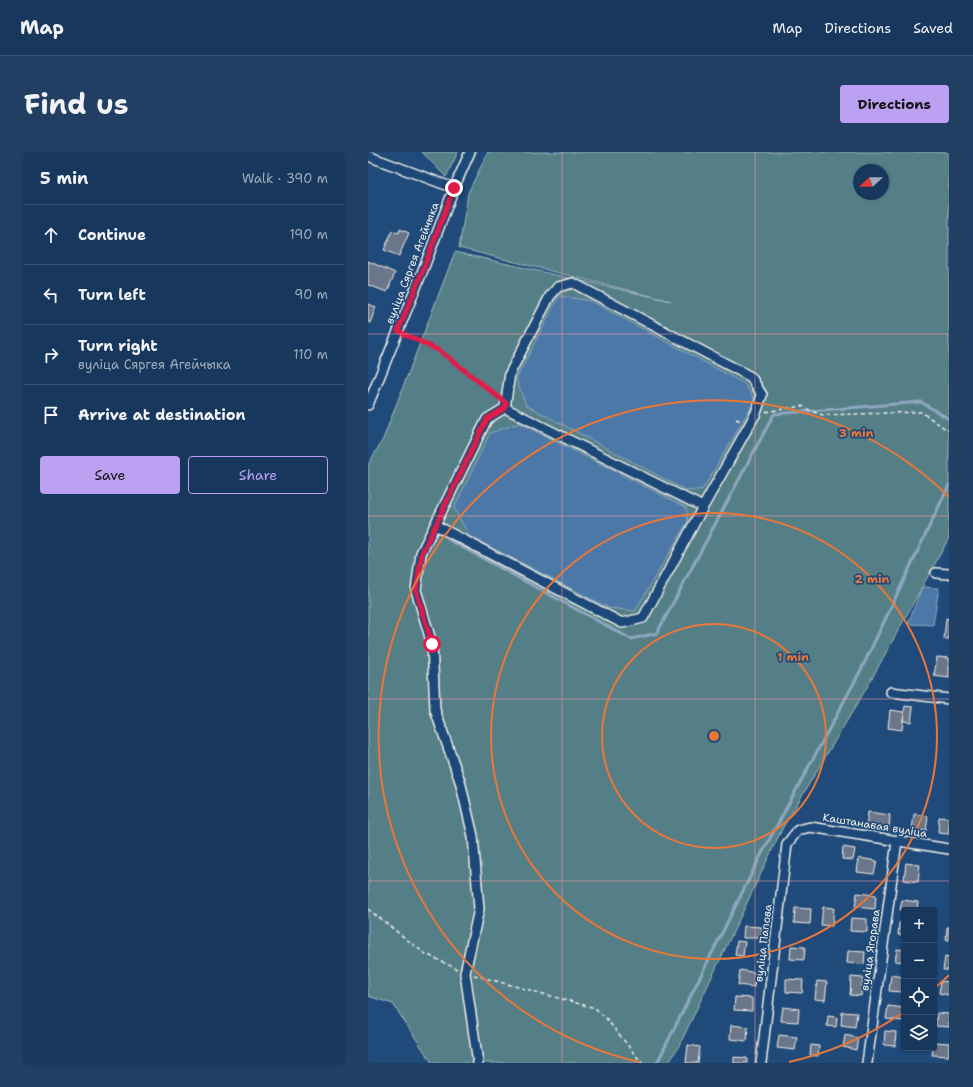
<!DOCTYPE html>
<meta charset="utf-8">
<style>
:root{--surface:#17385c;--page:#203f62;--text:#f1f3f6;--muted:#9eacbb;--line:#365272;--accent:#bca0f2}
body{margin:0;font-family:"Shantell Sans",sans-serif;background:var(--page);color:var(--text)}
.controls{position:absolute;right:12px;bottom:12px;display:grid;overflow:hidden;border-radius:4px;box-shadow:0 1px 3px #0004}
.controls button{width:36px;height:36px;display:grid;place-items:center;padding:0;border:0;border-bottom:1px solid var(--line);background:var(--surface);color:var(--text);font:20px sans-serif}
.compass{position:absolute;left:485px;top:12px;width:36px;height:36px;border-radius:50%;background:var(--surface);box-shadow:0 1px 3px #0004;rotate:249deg}
.stop{position:absolute;width:12px;height:12px;margin:-9px;border:3px solid #e11d48;border-radius:50%;background:#fff}
.stop.end{background:#e11d48;border-color:#fff;box-shadow:0 1px 4px #0008}
.list{margin:0;padding:0;list-style:none}
h2{display:flex;justify-content:space-between;align-items:center;height:52px;margin:0;padding:0 16px;font-size:17px}
h2 small{font-size:13px;font-weight:400;color:var(--muted)}
.list li{display:grid;grid-template-columns:26px 1fr auto;gap:12px;align-items:center;box-sizing:border-box;height:60px;padding:0 16px;border-top:1px solid var(--line)}
.list b{display:block;font-size:15px;white-space:nowrap}
.list p{margin:0;font-size:13px;white-space:nowrap;color:var(--muted)}
.list em{font-size:13px;font-style:normal;color:var(--muted)}
.actions{display:flex;gap:8px;padding:12px 16px}
.actions a{flex:1;padding:9px 0;border:1px solid var(--accent);border-radius:4px;text-align:center;font-size:14px;color:var(--accent)}
.actions .main{background:var(--accent);color:#111}
.icon{flex:none;width:22px;height:22px;fill:none;stroke:currentColor;stroke-width:2;stroke-linecap:round;stroke-linejoin:round}
.map{position:relative;flex:none;width:581px;height:911px;overflow:hidden;border-radius:4px}
header{display:flex;align-items:center;gap:24px;box-sizing:border-box;height:56px;padding:0 20px;background:var(--surface);border-bottom:1px solid var(--line)}
header strong{font-size:19px}
nav{display:flex;gap:22px;margin-inline-start:auto;font-size:14px}
.intro{display:flex;align-items:center;justify-content:space-between;box-sizing:border-box;height:96px;padding:0 24px}
h1{margin:0;font-size:28px}
.button{padding:10px 18px;border-radius:4px;background:var(--accent);color:#111;font-size:14px;font-weight:700}
main{display:flex;gap:24px;padding:0 24px}
aside{flex:1;background:var(--surface);border-radius:4px;box-shadow:0 1px 3px #0004}
.map>svg:first-child{display:block}
.green{fill:#547f87;stroke:#a4b8b8;fill-rule:evenodd}
.water{fill:#4c78a7;stroke:#8fa8c1}
.lines{fill:none;stroke-linecap:round;stroke-linejoin:round}
.stream{stroke:#8fa8c1;stroke-width:3}
.building{fill:#6b768a;stroke:#f4f1e8}
.minor-casing{stroke:#f4f1e8;stroke-width:12}
.path{stroke:#f4f1e8;stroke-width:1.5;stroke-dasharray:4 3;stroke-linecap:butt}
.minor{stroke:#1f4a7a;stroke-width:9}
.route{stroke:#e11d48;stroke-width:5}
.grid{fill:none;stroke:#ff9aa2;stroke-width:1;stroke-opacity:0.55}
.ring{fill:none;stroke:#ea7738;stroke-width:2}
.labels{text-anchor:middle;stroke-width:3.5;stroke-linejoin:round;paint-order:stroke}
.street-label{font-size:11px;fill:#f4f1e8;stroke:#1f4a7a}
.centre{fill:#ea7738;stroke:#1f4a7a;stroke-width:2}
.ring-label{font-size:12px;text-anchor:middle;font-weight:bold;fill:#ea7738;stroke:#1f4a7a;stroke-width:3.5;stroke-linejoin:round;paint-order:stroke}
</style>
<header>
<strong>Map</strong>
<nav><a>Map</a><a>Directions</a><a>Saved</a></nav>
</header>
<div class="intro"><h1>Find us</h1><a class="button">Directions</a></div>
<main>
<aside>
<h2>5 min<small>Walk · 390 m</small></h2>
<ul class="list">
<li><svg class="icon" aria-label="ahead" viewBox="0 0 24 24"><path d="M12 20V5M6 11l6-6 6 6"/></svg><div><b>Continue</b></div><em>190 m</em></li>
<li><svg class="icon" aria-label="left" viewBox="0 0 24 24"><path d="M17 20v-9H6M10 6l-5 5 5 5"/></svg><div><b>Turn left</b></div><em>90 m</em></li>
<li><svg class="icon" aria-label="right" viewBox="0 0 24 24"><path d="M7 20v-9h11M14 6l5 5-5 5"/></svg><div><b>Turn right</b><p>вуліца Сяргея Агейчыка</p></div><em>110 m</em></li>
<li><svg class="icon" aria-label="arrive" viewBox="0 0 24 24"><path d="M6 21V4h12l-3 4 3 4H6"/></svg><div><b>Arrive at destination</b></div></li>
</ul>
<div class="actions"><a class="main">Save</a><a>Share</a></div>
</aside>
<div class="map">
<svg width="581" height="911" viewBox="0 0 581 911">
<rect width="100%" height="100%" fill="#1f4a7a"/>
<filter id="ink" filterUnits="userSpaceOnUse"><feTurbulence type="fractalNoise" baseFrequency=".025" numOctaves="2"/><feDisplacementMap in="SourceGraphic" scale="8" xChannelSelector="R" yChannelSelector="G"/><feConvolveMatrix kernelMatrix="1 2 1 2 8 2 1 2 1" color-interpolation-filters="sRGB"/></filter>
<g filter="url(#ink)">
<!-- green -->
<path class="green" d="M 54,0 L 90,0 L 78,25 Z
M 120,0 L 581,0 L 581,386 L 498,537 L 414,677 L 313,890 L 301,911 L 64,911 L 25,852 L 0,844 L 0,313 L 15,287 L 87,100 L 303,149 L 91,96 L 100,41 ZM 491,18 L 515,18 L 515,42 L 491,42 Z"/>
<!-- water -->
<path class="water" d="M 191,144 L 223,149 L 377,232 L 387,248 L 335,337 L 319,339 L 158,253 L 148,227 Z
M 151,271 L 318,355 L 320,369 L 267,459 L 241,456 L 101,384 L 86,356 L 122,281 Z
M 554,435 L 571,436 L 565,473 L 540,472 Z"/>
<g class="lines">
<!-- stream -->
<path class="stream" d="M 81,388 L 263,487 L 289,481 L 406,262 L 553,250 L 581,267
M 289,911 L 393,703 L 494,516 L 581,333"/>
</g>
<!-- building -->
<path class="building" d="M 32,77 L 41,81 L 31,104 L 16,98 L 24,79 L 31,81 Z
M 0,109 L 27,121 L 19,140 L 0,133 Z
M 0,152 L 8,155 L 2,171 L 0,170 Z
M 578,466 L 581,467 L 581,487 L 576,487 Z
M 569,505 L 581,506 L 581,526 L 566,524 Z
M 537,554 L 545,555 L 543,570 L 535,569 Z
M 522,558 L 536,560 L 534,578 L 520,576 Z
M 500,660 L 522,663 L 521,678 L 498,675 Z
M 546,662 L 560,664 L 558,679 L 544,678 Z
M 571,665 L 581,666 L 581,682 L 570,681 Z
M 475,695 L 487,697 L 485,708 L 474,707 Z
M 491,706 L 509,709 L 506,722 L 489,720 Z
M 538,711 L 552,713 L 550,730 L 536,728 Z
M 489,741 L 508,743 L 507,757 L 487,755 Z
M 534,748 L 550,750 L 549,758 L 532,758 Z
M 455,755 L 466,756 L 464,774 L 453,773 Z
M 427,756 L 443,757 L 442,772 L 426,771 Z
M 483,766 L 499,767 L 499,780 L 482,779 Z
M 531,771 L 536,771 L 536,783 L 530,783 Z
M 376,774 L 394,775 L 394,786 L 375,786 Z
M 579,775 L 581,775 L 581,788 L 578,788 Z
M 369,789 L 377,790 L 375,804 L 367,803 Z
M 423,794 L 437,795 L 436,808 L 422,807 Z
M 529,797 L 536,798 L 536,810 L 527,809 Z
M 480,799 L 497,800 L 496,812 L 479,811 Z
M 577,805 L 581,806 L 581,818 L 575,818 Z
M 372,818 L 388,821 L 386,835 L 370,833 Z
M 523,823 L 536,825 L 535,840 L 521,839 Z
M 483,825 L 495,826 L 493,844 L 482,843 Z
M 418,827 L 435,828 L 434,841 L 418,840 Z
M 449,829 L 459,830 L 457,848 L 447,847 Z
M 573,829 L 581,830 L 581,843 L 571,841 Z
M 367,845 L 384,846 L 384,859 L 366,858 Z
M 520,854 L 536,856 L 535,869 L 518,867 Z
M 415,855 L 431,857 L 430,870 L 413,869 Z
M 474,860 L 489,861 L 487,875 L 473,873 Z
M 569,861 L 581,862 L 581,875 L 568,874 Z
M 460,864 L 469,865 L 468,875 L 459,874 Z
M 363,873 L 380,875 L 379,889 L 362,887 Z
M 517,879 L 528,880 L 527,894 L 516,893 Z
M 411,883 L 429,885 L 427,898 L 409,896 Z
M 477,883 L 490,886 L 488,898 L 475,895 Z
M 566,890 L 581,891 L 581,904 L 564,903 Z
M 320,893 L 332,895 L 330,911 L 318,911 Z
M 443,893 L 451,894 L 450,904 L 442,903 Z
M 366,905 L 379,906 L 379,911 L 366,911 Z"/>
<g class="lines">
<!-- minor casing -->
<g class="minor-casing">
<path id="minor" d="M 0,4 L 86,36
M 0,253 L 55,118 L 86,36 L 102,0
M 137,256 L 335,355
M 67,373 L 254,471 L 275,466 L 335,355 L 388,261 L 394,243 L 383,225 L 205,131 L 190,135 L 182,144 L 142,221 L 137,256 L 119,267 L 53,401 L 48,438 L 64,492 L 67,558 L 92,629 L 105,684 L 111,757 L 97,821 L 110,911
M 568,421 L 581,422
M 523,540 L 581,547
M 393,911 L 419,692 L 430,678 L 442,675 L 581,697
M 499,911 L 529,689"/>
</g>
<!-- path -->
<path class="path" d="M 38,182 L 72,199 L 130,245
M 398,260 L 434,254 L 443,259 L 455,263 L 553,260 L 581,279
M 368,267 L 373,269
M 0,757 L 56,801 L 89,817
M 106,823 L 227,856 L 237,865 L 274,911"/>
<!-- minor -->
<use href="#minor" class="minor"/>
</g>
</g>
<g class="lines" filter="url(#ink)">
<!-- route -->
<path class="route" d="M 64,492 L 48,438 L 54,401 L 119,267 L 137,256 L 138,251 L 72,199 L 30,179 L 55,118 L 86,36"/>
</g>
<!-- grid -->
<path class="grid" d="M 194,0 L 194,911M 387,0 L 387,911M 0,182 L 581,182M 0,364 L 581,364M 0,547 L 581,547M 0,729 L 581,729"/>
<!-- distance rings -->
<g class="ring">
<circle cx="346" cy="584" r="112"/>
<circle cx="346" cy="584" r="223"/>
<path d="M581 823A335 335 0 0 1 568 835M536 860A335 335 0 0 1 421 910M271 910A335 335 0 1 1 581 345"/>
</g>
<g class="labels">
<!-- street labels -->
<g class="street-label">
<text transform="translate(44 111) rotate(-69)" y="4">вуліца Сяргея Агейчыка</text>
<text transform="translate(507 673) rotate(9)" y="4">Каштанавая вуліца</text>
<text transform="translate(395 791) rotate(-83)" y="4">вуліца Папова</text>
<text transform="translate(502 798) rotate(-82)" y="4">вуліца Ягорава</text>
</g>
</g>
<circle cx="346" cy="584" r="6" class="centre"/>
<g class="ring-label">
<text x="488" y="285">3 min</text>
<text x="504" y="431">2 min</text>
<text x="425" y="509">1 min</text>
</g>
</svg>
<div class="controls">
<button>+</button>
<button>−</button>
<button><svg class="icon" aria-label="locate" viewBox="0 0 24 24"><circle cx="12" cy="12" r="6"/><path d="M12 2v4M12 18v4M2 12h4M18 12h4"/></svg></button>
<button><svg class="icon" aria-label="layers" viewBox="0 0 24 24"><path d="M12 4l9 5-9 5-9-5zM3 14l9 5 9-5"/></svg></button>
</div>
<svg class="compass" viewBox="-18 -18 36 36"><path d="M0-13l5 13h-10z" fill="#e53935"/><path d="M0 13l5-13h-10z" fill="#9eacbb"/></svg>
<div class="stop" style="left:64px;top:492px"></div>
<div class="stop end" style="left:86px;top:36px"></div>
</div>
</main>
